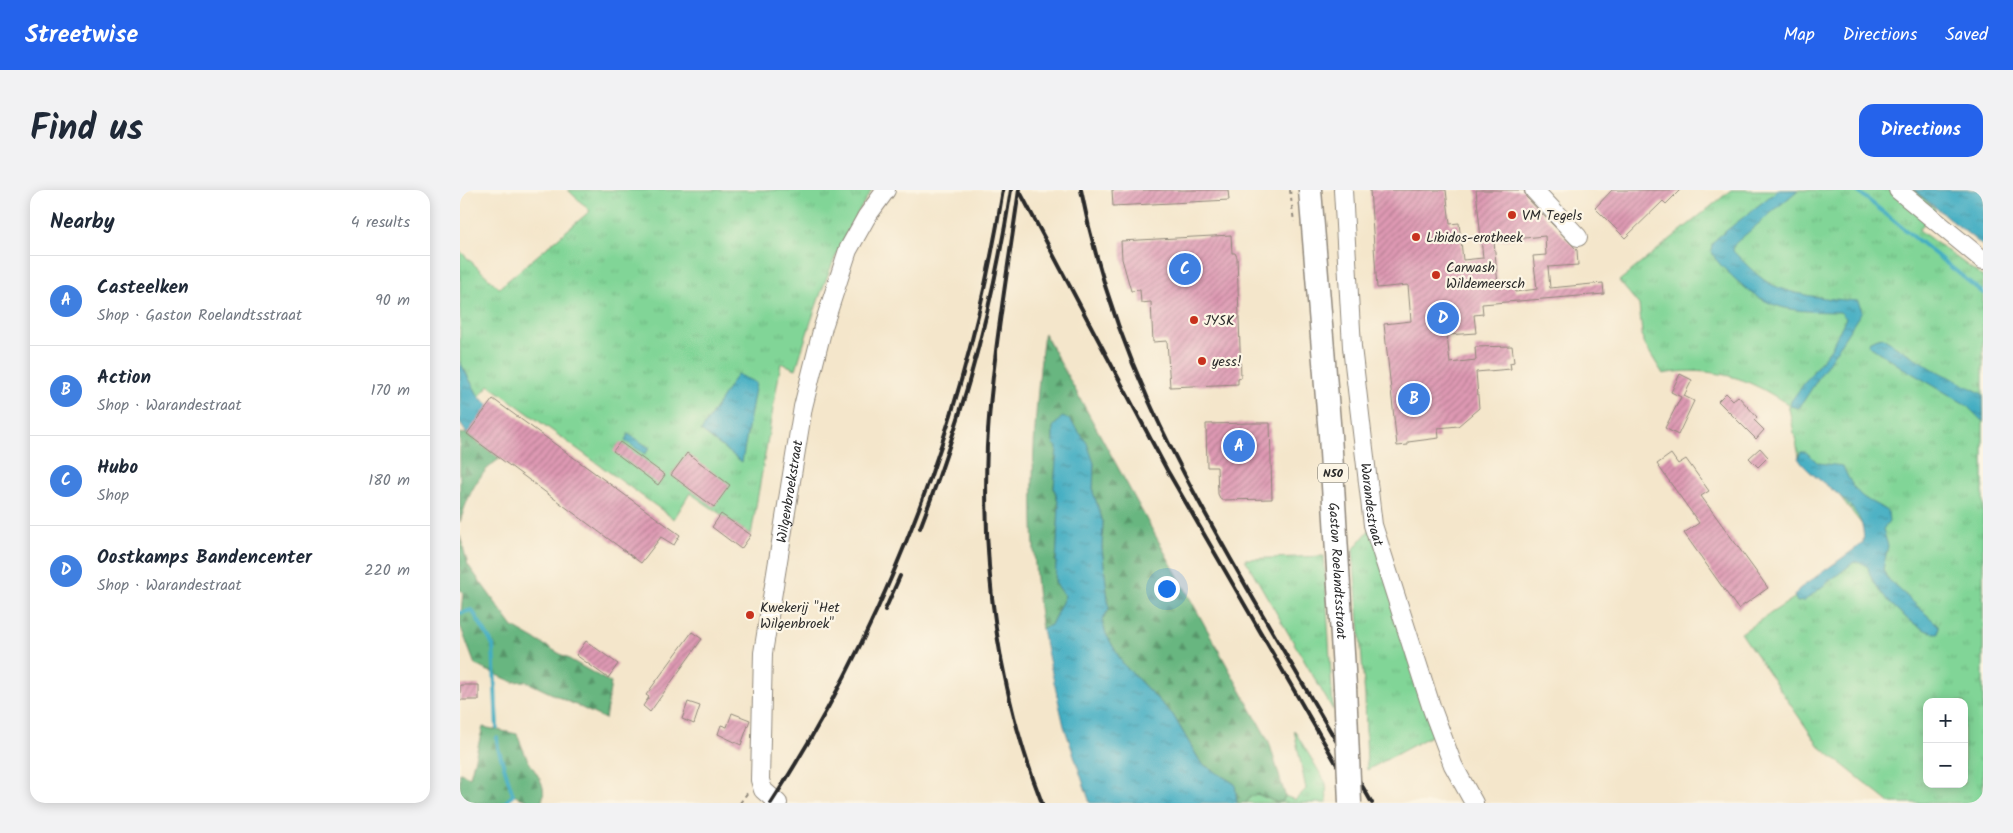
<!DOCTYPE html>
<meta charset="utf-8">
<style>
:root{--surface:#fff;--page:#f2f2f3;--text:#1f2937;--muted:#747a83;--line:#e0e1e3;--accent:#2563eb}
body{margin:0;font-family:Kalam,sans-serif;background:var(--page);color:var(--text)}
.controls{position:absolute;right:15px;bottom:15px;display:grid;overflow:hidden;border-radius:10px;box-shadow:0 2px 12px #0003}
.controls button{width:45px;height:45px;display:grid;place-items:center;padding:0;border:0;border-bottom:1px solid var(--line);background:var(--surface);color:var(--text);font:25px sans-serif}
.you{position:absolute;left:706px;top:398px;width:18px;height:18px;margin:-12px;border:4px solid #fff;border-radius:50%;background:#1a73e8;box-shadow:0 0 0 8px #1a73e833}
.badge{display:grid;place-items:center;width:32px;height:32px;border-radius:50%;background:var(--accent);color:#fff;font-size:16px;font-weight:700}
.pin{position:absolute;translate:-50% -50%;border:2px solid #fff;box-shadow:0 1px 5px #0006}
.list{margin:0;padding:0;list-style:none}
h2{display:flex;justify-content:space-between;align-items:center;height:65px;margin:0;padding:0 20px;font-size:21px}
h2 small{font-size:16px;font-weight:400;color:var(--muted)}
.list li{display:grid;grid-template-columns:32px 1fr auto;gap:15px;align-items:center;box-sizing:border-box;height:90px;padding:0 20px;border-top:1px solid var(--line)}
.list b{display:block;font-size:19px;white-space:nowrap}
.list p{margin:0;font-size:16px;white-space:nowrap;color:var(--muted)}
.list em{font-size:16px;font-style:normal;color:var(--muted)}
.map{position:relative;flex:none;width:1523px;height:613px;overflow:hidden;border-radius:15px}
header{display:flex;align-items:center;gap:30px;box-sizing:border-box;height:70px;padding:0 25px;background:var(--accent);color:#fff}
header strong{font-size:24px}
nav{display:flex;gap:28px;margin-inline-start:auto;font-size:18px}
.intro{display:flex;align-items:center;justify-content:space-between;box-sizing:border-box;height:120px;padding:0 30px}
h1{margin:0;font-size:35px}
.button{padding:12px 22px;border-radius:15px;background:var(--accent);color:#fff;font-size:18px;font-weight:700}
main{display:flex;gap:30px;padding:0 30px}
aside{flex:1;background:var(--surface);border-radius:15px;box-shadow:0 2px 12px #0003}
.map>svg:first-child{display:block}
.grass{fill:url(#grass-tufts);stroke:#568061;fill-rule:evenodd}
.forest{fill:url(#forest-firs);stroke:#4a7056}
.water{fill:url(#water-ripples);stroke:#376c76}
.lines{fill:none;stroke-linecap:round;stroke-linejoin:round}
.stream{stroke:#43adc2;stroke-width:4}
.building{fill:url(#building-hatch);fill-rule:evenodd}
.minor-casing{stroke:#90887b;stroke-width:20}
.major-casing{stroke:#90887b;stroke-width:25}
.path{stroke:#90887b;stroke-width:2;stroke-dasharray:4 4;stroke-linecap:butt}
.minor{stroke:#fff;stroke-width:18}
.major{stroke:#fff;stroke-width:22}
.rail{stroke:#2b2b2b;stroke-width:4}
.major-bridge-casing{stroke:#90887b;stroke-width:25;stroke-linecap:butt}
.major-bridge{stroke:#fff;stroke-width:22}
.poi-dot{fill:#c8321e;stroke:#fcf5e5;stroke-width:2}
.labels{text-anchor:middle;stroke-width:4.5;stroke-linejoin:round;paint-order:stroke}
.shield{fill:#fcf5e5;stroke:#6a6863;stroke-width:1}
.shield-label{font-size:12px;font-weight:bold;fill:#2b2b2b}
.poi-label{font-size:14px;fill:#2b2b2b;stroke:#fcf5e5;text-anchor:start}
.street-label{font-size:14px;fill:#2b2b2b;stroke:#fcf5e5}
</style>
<header>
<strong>Streetwise</strong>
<nav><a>Map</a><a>Directions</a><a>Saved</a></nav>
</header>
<div class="intro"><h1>Find us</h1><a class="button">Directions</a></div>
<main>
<aside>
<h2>Nearby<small>4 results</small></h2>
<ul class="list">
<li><span class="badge" style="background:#3f7fe0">A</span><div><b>Casteelken</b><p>Shop · Gaston Roelandtsstraat</p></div><em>90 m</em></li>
<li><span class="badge" style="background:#3f7fe0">B</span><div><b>Action</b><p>Shop · Warandestraat</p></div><em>170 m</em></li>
<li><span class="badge" style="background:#3f7fe0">C</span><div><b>Hubo</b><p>Shop</p></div><em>180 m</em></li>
<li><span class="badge" style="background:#3f7fe0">D</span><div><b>Oostkamps Bandencenter</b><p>Shop · Warandestraat</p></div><em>220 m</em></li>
</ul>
</aside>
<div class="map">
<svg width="1523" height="613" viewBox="0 0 1523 613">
<defs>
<pattern id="grass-tufts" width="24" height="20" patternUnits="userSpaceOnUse" patternTransform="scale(1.25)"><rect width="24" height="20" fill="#81d597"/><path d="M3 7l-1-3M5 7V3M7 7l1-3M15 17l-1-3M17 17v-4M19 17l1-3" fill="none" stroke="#70b782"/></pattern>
<pattern id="forest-firs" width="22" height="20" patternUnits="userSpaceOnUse" patternTransform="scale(1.25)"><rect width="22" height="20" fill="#68b680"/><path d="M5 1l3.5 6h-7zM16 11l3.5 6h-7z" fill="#569469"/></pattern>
<pattern id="water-ripples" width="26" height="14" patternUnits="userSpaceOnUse" patternTransform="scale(1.25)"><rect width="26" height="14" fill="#43adc2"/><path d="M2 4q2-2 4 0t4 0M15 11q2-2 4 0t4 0" fill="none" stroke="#388d9e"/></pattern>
<pattern id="building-hatch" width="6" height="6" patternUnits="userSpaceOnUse" patternTransform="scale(1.25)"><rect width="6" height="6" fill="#de99b3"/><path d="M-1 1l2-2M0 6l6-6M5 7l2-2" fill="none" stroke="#b47d92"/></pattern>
</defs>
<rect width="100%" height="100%" fill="#fcf5e5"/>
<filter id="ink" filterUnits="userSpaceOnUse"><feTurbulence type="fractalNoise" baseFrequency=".02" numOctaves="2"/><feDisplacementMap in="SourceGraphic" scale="10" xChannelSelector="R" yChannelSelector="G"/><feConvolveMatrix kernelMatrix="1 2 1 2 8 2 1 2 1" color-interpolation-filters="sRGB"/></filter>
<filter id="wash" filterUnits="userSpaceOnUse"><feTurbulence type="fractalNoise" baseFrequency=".0096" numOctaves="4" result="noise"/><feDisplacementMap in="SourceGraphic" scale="20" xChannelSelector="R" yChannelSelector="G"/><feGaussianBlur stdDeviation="1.12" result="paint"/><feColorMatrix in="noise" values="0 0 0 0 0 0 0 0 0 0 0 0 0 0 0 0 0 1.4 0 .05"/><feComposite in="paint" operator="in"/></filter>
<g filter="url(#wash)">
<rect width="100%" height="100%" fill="#f4e6cb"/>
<!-- grass -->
<path class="grass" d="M 108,0 L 412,0 C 374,57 356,114 336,179 L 321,173 L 291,345 L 230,303 L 214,329 L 29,195 L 19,207 L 0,172 L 0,61 L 39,98 L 130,21 Z
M 1271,0 L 1454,0 L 1475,19 L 1459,40 L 1523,87 L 1523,613 L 1430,613 L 1359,556 L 1281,443 L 1405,361 L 1408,350 L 1403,336 L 1379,305 L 1340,271 L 1328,214 C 1317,208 1306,200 1294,195 C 1268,182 1231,178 1203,184 L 1183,152 L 1179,115 L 1159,91 ZM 1467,512 L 1504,512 L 1504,594 L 1467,594 Z
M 913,335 L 980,541 L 907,580 L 905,507 L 893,360 Z
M 864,366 L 872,503 L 873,520 L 785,369 Z
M 834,540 L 866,593 L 867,613 L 786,613 L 790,607 L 797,604 L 816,612 L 823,611 L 825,606 L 835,610 L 846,599 Z"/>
<!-- forest -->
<path class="forest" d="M 584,143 L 809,552 L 825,605 L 823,611 L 816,612 L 797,604 L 790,607 L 786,613 L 777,613 L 775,594 L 741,573 L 713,525 L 663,474 L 646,444 L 642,430 L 649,419 L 642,358 L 643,332 L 633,302 L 634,273 L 593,238 L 593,253 L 597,257 L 594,298 L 599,316 L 595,392 L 605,406 L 591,435 L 582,439 C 567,339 572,243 584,143 Z
M 0,243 L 7,244 L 41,268 C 17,283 8,306 0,332 Z
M 0,346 L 8,375 L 53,437 L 151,493 L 145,529 L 65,491 L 53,492 L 15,475 L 0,435 L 3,402 L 0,400 Z
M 23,537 L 57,544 C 60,552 64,562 68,570 C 76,584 89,596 81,613 L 73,613 L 53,605 L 45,613 L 0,613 L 0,583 L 10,587 Z"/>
<!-- water -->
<path class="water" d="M 1318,0 L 1338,0 L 1278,51 L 1274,55 L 1273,61 C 1283,71 1293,82 1304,90 C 1327,106 1371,109 1398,111 L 1402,121 L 1339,218 L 1330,216 L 1331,211 L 1371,158 L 1386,128 L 1380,122 C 1331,121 1310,122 1273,87 C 1265,79 1256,72 1251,61 L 1252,54 L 1257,48 Z
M 1454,0 L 1523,0 L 1523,56 Z
M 1421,147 L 1473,179 L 1521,203 L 1523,206 L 1523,232 L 1505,214 L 1443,178 L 1408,155 L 1410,151 Z
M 0,172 L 19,207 L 29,215 L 7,244 L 0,233 Z
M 277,184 L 296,193 L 282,272 L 241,241 Z
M 603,226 L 611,231 L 627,253 L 634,273 L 633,302 L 643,332 L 642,358 L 649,419 L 642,430 L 646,444 L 663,474 L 713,525 L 741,573 L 775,594 L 777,613 L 630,613 L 604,536 L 582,439 L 591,435 L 605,406 L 595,392 L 599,316 L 594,298 L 597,257 L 593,253 L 593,237 Z
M 168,244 L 190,258 L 185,264 L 165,251 Z
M 1341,262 L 1346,262 L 1358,273 L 1383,276 C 1386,285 1395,301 1403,307 C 1411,313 1421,316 1428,322 L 1429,332 L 1423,339 L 1428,356 L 1423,379 L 1427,388 L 1479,436 L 1478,443 C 1457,445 1410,398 1408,377 L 1400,372 L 1394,372 L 1344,411 L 1337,412 L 1334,406 L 1339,399 L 1403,353 C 1410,312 1354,295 1338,268 Z"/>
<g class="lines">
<!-- stream -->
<path class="stream" d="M 1396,0 L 1523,103
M 0,423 L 12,420 L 33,455 L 37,538
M 37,548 L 38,558 L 53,605 L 45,613"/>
</g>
<g id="blocks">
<!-- building -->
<path class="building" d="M 652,0 L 768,0 L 769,10 L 653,16 Z
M 910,0 L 986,0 L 990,34 L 999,33 L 1003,70 L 1023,68 L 1016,0 L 1064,0 L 1066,7 L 1117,60 L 1118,75 L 1088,77 L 1090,98 L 1143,93 L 1144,104 L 1022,114 L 1023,124 L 1014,125 L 1016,143 L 987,145 L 990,173 L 1016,170 L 1015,157 L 1052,156 L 1054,172 L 1050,173 L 1051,179 L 1016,182 L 1019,218 L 998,236 L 978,238 L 979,248 L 948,252 L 948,255 L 937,256 L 924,134 L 951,131 L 948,95 L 917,98 ZM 1085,46 L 1086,65 L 1073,66 L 1077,99 L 1055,102 L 1054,95 L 1038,96 L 1034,51 Z
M 1152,0 L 1220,0 L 1206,14 L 1203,11 L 1165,48 L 1135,18 Z
M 771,45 L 772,63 L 775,63 L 777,67 L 781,188 L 778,189 L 778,194 L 710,197 L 707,151 L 693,152 L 691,112 L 681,113 L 680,100 L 671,101 L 662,69 L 661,51 Z
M 1220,184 L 1232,190 L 1224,206 L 1234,211 L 1218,245 L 1205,238 L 1221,207 L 1211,202 Z
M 1266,203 L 1273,210 L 1278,206 L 1297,227 L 1294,230 L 1304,240 L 1296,249 L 1258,211 Z
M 33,209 L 220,345 L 214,355 L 201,347 L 181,373 L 7,244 Z
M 793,233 L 810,233 L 812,309 L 761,310 L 758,304 L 757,277 L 747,277 L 746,234 Z
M 160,252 L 205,285 L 198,295 L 153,261 Z
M 1300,258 L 1308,267 L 1298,277 L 1289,268 Z
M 227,263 L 270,295 L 254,317 L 211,285 Z
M 1211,264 L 1218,274 L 1226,269 L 1249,301 L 1241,306 L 1308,398 L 1278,419 L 1224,343 L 1239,333 L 1197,274 Z
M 261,324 L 291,345 L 281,359 L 252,337 Z
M 232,442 L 242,449 L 190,522 L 183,516 L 189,507 L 186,505 Z
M 126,451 L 158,474 L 148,488 L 116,465 Z
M 0,495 L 19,495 L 19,510 L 0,510 Z
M 228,512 L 240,516 L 234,534 L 222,529 Z
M 272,523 L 290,530 L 281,555 L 258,544 L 261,535 L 267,537 Z"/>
</g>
</g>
<g filter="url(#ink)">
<use href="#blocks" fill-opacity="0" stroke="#90887b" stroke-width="1"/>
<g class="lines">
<!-- minor casing -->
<g class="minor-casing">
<g id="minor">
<path id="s1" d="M 883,0 L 892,157 L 913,335 L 972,519 L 993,575 L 1014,613"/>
<path d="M 1074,0 L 1118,47"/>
<path d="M 1438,0 L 1523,70"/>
<path id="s2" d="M 318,613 L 303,600 L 300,590 L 303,463 L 343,217 L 363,137 L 388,60 L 407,26 L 426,0"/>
</g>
</g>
<!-- major casing -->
<g class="major-casing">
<g id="major">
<path id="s3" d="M 850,0 L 870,245 L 885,497"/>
</g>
</g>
<!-- path -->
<path class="path" d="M 830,0 L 834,32
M 280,613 L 288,602"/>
<!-- minor -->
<use href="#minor" class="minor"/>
<!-- major -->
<use href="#major" class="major"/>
<!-- rail -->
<path class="rail" d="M 559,0 L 707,280 L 899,613
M 559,0 C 547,85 532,170 527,256 C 522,377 538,500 582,613
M 621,0 C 651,156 716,274 794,410 C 833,477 873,545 912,613
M 460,338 C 502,229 533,116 551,0
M 425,420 L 440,386
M 311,613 C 431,428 508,218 543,0"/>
<!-- major-bridge casing -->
<g class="major-bridge-casing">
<path id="major-bridge" d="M 885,497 L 890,613"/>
</g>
<!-- major-bridge -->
<use href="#major-bridge" class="major-bridge"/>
</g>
</g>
<!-- markers -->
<g class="poi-dot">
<circle cx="1052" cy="25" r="5"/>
<circle cx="956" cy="47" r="5"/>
<circle cx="976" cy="85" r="5"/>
<circle cx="734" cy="130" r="5"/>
<circle cx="742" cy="171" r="5"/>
<circle cx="290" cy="425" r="5"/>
</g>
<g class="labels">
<!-- shield labels -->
<rect class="shield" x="858" y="273.5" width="30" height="19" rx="4"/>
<g class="shield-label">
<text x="873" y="287">N50</text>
</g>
<!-- poi labels -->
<g class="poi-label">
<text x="1062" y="30">VM Tegels</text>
<text x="966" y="52">Libidos-erotheek</text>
<text x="986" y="82">Carwash<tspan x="986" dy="16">Wildemeersch</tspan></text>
<text x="744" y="135">JYSK</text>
<text x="752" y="176">yess!</text>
<text x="300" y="422">Kwekerij "Het<tspan x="300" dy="16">Wilgenbroek"</tspan></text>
</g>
<!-- street labels -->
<g class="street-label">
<text dy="5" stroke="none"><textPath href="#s2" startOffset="321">Wilgenbroekstraat</textPath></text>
<text dy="5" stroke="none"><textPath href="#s1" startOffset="316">Warandestraat</textPath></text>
<text dy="5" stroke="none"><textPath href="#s3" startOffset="382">Gaston Roelandtsstraat</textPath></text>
</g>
</g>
</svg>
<div class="controls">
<button>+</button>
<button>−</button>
</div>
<div class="you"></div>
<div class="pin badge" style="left:779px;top:256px;background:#3f7fe0">A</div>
<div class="pin badge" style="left:954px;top:209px;background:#3f7fe0">B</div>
<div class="pin badge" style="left:725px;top:79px;background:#3f7fe0">C</div>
<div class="pin badge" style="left:983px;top:128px;background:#3f7fe0">D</div>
</div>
</main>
